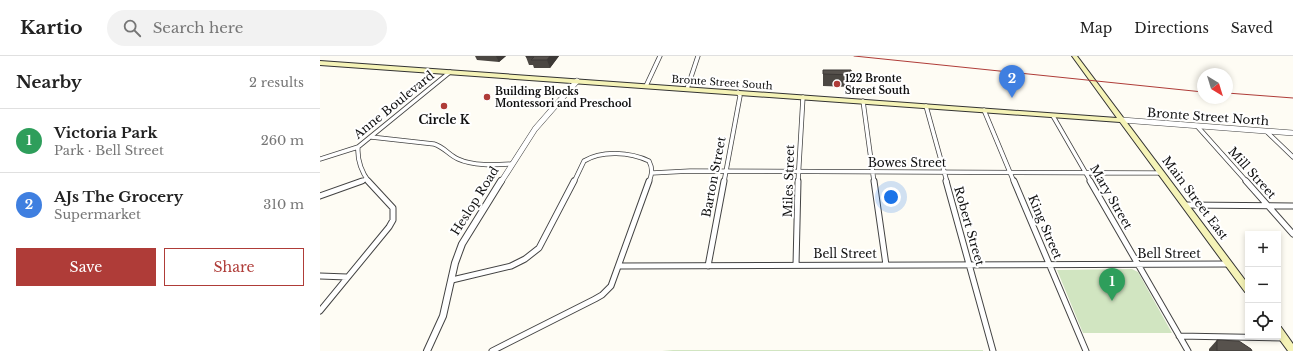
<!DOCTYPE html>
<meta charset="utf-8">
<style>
:root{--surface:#fff;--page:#f2f2f2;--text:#222;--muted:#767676;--line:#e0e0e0;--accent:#af3c38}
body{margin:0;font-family:"Libre Baskerville",serif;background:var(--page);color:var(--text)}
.controls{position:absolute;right:12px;bottom:12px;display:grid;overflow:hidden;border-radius:0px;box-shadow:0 2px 6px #0003}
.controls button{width:36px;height:36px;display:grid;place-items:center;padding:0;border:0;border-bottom:1px solid var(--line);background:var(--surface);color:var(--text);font:20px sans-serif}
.compass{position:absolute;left:877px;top:12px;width:36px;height:36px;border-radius:50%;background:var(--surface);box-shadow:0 2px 6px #0003;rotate:142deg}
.you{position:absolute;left:571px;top:141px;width:14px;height:14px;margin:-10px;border:3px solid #fff;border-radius:50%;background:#1a73e8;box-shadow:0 0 0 6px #1a73e833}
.badge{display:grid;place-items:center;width:26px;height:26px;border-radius:50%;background:var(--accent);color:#fff;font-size:13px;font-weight:700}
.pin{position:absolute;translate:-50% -33px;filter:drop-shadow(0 1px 2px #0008)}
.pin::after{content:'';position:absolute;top:21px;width:14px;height:12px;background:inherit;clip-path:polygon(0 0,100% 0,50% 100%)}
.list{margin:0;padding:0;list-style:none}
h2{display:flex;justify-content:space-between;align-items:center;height:52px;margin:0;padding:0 16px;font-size:17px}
h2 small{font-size:13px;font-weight:400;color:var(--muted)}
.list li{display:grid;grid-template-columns:26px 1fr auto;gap:12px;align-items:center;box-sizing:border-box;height:64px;padding:0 16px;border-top:1px solid var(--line)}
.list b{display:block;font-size:15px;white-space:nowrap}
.list p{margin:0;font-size:13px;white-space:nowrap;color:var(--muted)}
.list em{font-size:13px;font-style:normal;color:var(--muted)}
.actions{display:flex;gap:8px;padding:12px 16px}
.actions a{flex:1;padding:9px 0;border:1px solid var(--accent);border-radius:0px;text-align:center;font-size:14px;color:var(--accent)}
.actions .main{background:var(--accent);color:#fff}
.icon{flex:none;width:22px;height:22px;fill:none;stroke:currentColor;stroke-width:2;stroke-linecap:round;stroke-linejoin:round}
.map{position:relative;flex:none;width:973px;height:295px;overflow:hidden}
header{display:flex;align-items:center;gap:24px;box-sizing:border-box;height:56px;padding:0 20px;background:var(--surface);border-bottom:1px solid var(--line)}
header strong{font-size:19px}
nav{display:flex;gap:22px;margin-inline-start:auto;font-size:14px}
.search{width:280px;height:36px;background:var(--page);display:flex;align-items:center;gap:10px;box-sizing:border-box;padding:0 14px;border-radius:22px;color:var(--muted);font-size:15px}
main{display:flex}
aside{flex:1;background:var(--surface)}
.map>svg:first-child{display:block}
.green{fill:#d1e5c1}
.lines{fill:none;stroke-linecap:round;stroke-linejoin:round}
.minor-far1-casing{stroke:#434343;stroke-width:5}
.minor-casing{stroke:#434343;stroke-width:7}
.tertiary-far1-casing{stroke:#434343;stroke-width:6}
.tertiary-casing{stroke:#434343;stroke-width:8}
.secondary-casing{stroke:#323232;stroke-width:2}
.minor-far1{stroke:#fff;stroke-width:3.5}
.minor{stroke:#fff;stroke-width:5}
.tertiary-far1{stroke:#fff;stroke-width:5}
.tertiary{stroke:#fff;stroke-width:6}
.secondary{fill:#f5f3b7;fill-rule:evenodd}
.rail{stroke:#af3c38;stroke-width:1}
.wall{fill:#4b4742}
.shaded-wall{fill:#3d3936}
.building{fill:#57524d;stroke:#3d3936}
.poi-dot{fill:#af3c38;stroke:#fff;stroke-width:1.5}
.labels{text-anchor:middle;stroke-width:4;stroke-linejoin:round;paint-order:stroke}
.far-poi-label{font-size:10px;font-weight:bold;fill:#101010;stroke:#fff;text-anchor:start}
.far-street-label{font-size:10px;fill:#101010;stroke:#fff}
.street-label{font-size:12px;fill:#101010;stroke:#fff}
.poi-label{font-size:12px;font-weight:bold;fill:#101010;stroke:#fff}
</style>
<header>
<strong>Kartio</strong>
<div class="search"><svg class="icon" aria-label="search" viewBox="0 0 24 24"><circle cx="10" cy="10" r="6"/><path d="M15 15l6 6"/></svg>Search here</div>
<nav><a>Map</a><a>Directions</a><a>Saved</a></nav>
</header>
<main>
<aside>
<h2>Nearby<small>2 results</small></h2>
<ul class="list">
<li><span class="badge" style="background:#2e9e5b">1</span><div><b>Victoria Park</b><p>Park · Bell Street</p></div><em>260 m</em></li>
<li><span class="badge" style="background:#3f7fe0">2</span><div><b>AJs The Grocery</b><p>Supermarket</p></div><em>310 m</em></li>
</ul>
<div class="actions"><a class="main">Save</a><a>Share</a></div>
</aside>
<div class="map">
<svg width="973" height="295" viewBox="0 0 973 295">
<rect width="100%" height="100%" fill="#fefcf4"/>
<!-- green -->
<path class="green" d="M 812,213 L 818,216 L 852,277 L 763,277 L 737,214 Z
M 353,294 L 663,294 L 663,295 L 342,295 Z"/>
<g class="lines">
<!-- minor-far1 casing -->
<g class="minor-far1-casing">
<path id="minor-far1" d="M 326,30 L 340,0
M 367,33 L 378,0
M 543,45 L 554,126
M 606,50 L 627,126
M 664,54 L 694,126
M 733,60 L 771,126
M 877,70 L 927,126
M 946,75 L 973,101
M 51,81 L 114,88 C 124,91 129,99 138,103 C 153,110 174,109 191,108
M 0,103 L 38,91
M 332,117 L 370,115 L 841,117
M 39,126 L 47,123
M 49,126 C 41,115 37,105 38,91 L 130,16
M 254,126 L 264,105 C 282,94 310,96 329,105 C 333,113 332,118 329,126
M 404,126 L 420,40 L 418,36
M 478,126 L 483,41"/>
</g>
<!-- minor casing -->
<g class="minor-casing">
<path id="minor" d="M 554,125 L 566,209
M 626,125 L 673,295
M 694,125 L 766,295
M 770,125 L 868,295
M 926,125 L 973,178
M 0,140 L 42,125
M 865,149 L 973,150
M 476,209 L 478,125
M 299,210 L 909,208
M 388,210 L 404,125
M 0,220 L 27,221
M 132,224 L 191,210 L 205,203 L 219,192 L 254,125
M 0,255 L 69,171 L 73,164 L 73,152 L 48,125
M 859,280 L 964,282
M 172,295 L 275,243 L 282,239 L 291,230 L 329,125"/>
</g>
<!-- tertiary-far1 casing -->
<g class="tertiary-far1-casing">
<path id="tertiary-far1" d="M 802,64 L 973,77
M 181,126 L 215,73 L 257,25"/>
</g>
<!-- tertiary casing -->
<g class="tertiary-casing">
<path id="tertiary" d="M 107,295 L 123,260 L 135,207 L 142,188 L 181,125"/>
</g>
<!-- secondary casing -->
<g class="secondary-casing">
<path id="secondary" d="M 752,0 L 757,0 L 928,228 L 928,237 L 925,236 L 800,66 L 0,9 L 0,5 L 797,62 Z
M 958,270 L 961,271 L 973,288 L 973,295 L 968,295 L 957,280 Z"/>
</g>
<!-- minor-far1 -->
<use href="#minor-far1" class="minor-far1"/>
<!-- minor -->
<use href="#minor" class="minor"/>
<!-- tertiary-far1 -->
<use href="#tertiary-far1" class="tertiary-far1"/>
<!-- tertiary -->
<use href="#tertiary" class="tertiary"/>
<!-- secondary -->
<use href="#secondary" class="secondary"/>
<!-- rail -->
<path class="rail" d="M 534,0 L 883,36
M 907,37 L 973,42"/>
</g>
<!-- wall -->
<path class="wall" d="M 155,0 L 186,0 L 179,6 L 157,4 Z
M 206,0 L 239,0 L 230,12 L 214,12 L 213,9 L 209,9 L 206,1 Z
M 503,14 L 532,19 L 531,31 L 503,30 Z
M 897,284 L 932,295 L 889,295 L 889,293 Z"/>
<!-- shaded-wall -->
<path class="shaded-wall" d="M 176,0 L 186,0 L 179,6 Z
M 230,0 L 239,0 L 230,12 L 227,4 Z"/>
<!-- building -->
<path class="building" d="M 206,0 L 230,0 L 227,4 L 211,4 L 214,1 L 206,1 Z
M 503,14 L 531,14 L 532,19 L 503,18 Z
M 897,284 L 919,285 L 931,293 L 932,295 L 897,295 Z"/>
<!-- markers -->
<g class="poi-dot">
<circle cx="517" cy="28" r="4"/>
<circle cx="167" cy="41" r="4"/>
<circle cx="124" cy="50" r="4"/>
</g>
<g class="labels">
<!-- far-poi labels -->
<g class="far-poi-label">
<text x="525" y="26">122 Bronte<tspan x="525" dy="12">Street South</tspan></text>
<text x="175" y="39">Building Blocks<tspan x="175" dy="12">Montessori and Preschool</tspan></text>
</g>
<!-- far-street labels -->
<g class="far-street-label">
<text transform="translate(402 26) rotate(4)" y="4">Bronte Street South</text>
</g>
<!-- street labels -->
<g class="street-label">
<text transform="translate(74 49) rotate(-39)" y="4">Anne Boulevard</text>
<text transform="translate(888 61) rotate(4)" y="4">Bronte Street North</text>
<text x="587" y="111">Bowes Street</text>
<text transform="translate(932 117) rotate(48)" y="4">Mill Street</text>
<text transform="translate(394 121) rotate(-79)" y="4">Barton Street</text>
<text transform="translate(469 125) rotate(-88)" y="4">Miles Street</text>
<text transform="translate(791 141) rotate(60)" y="4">Mary Street</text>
<text transform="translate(875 142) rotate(53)" y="4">Main Street East</text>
<text transform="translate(155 145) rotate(-58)" y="4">Heslop Road</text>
<text transform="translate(649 170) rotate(74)" y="4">Robert Street</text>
<text transform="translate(725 171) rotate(67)" y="4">King Street</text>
<text x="525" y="202">Bell Street</text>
<text x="849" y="202">Bell Street</text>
</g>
<!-- poi labels -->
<g class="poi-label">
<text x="124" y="68">Circle K</text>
</g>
</g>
</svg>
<div class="controls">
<button>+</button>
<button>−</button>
<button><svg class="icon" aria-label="locate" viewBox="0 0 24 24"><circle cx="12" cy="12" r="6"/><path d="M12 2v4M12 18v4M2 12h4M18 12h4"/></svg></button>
</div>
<svg class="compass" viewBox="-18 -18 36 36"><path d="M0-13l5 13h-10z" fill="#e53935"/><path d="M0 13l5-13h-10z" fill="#767676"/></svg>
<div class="you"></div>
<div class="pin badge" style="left:792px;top:245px;background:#2e9e5b">1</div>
<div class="pin badge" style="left:692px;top:42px;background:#3f7fe0">2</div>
</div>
</main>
